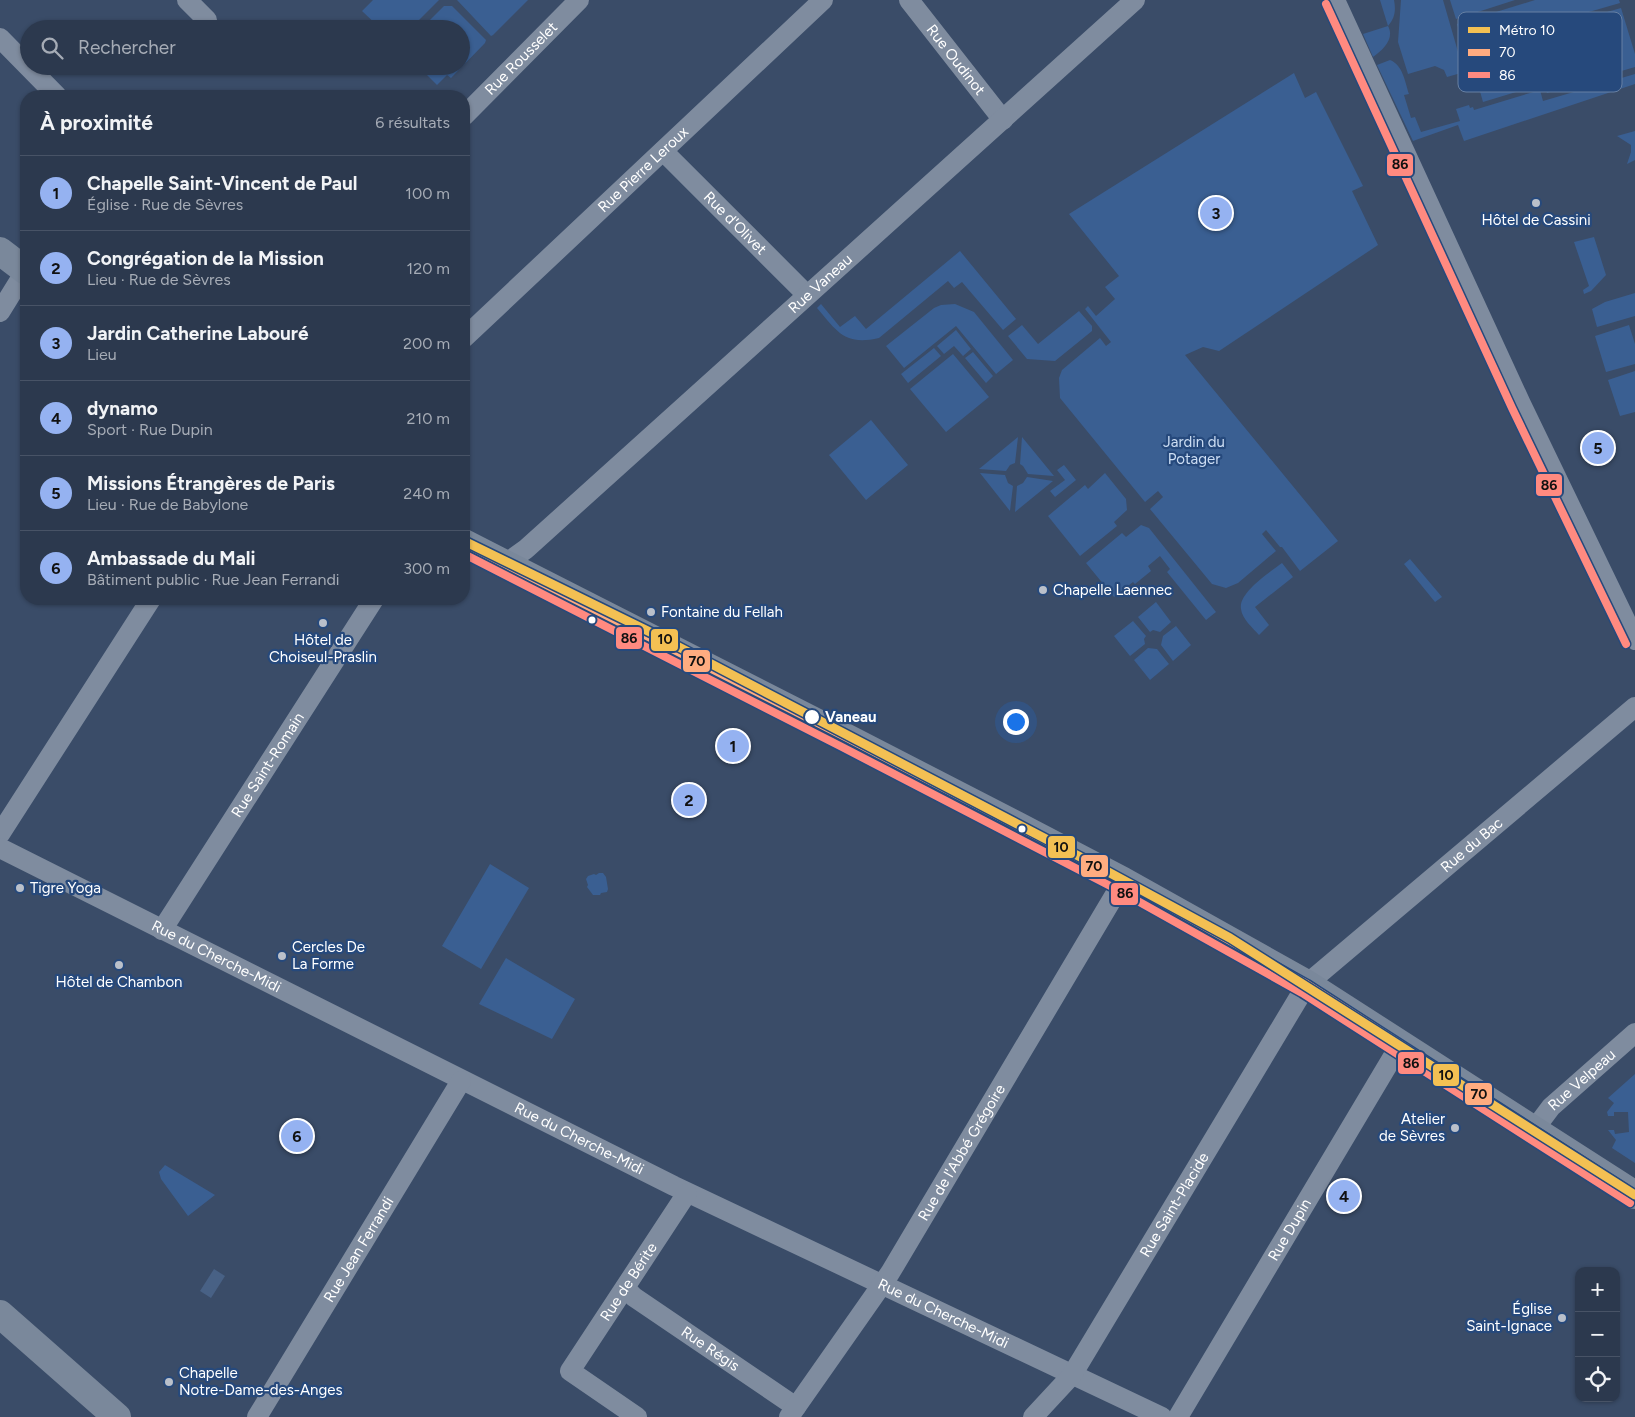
<!DOCTYPE html>
<html lang="fr">
<meta charset="utf-8">
<style>
:root{--surface:#2c394e;--page:#344055;--text:#f1f3f6;--muted:#a6acb6;--line:#485366;--accent:#95b2f1}
body{margin:0;font-family:Figtree,sans-serif;background:var(--page);color:var(--text)}
.controls{position:absolute;right:15px;bottom:15px;display:grid;overflow:hidden;border-radius:10px;box-shadow:0 1px 4px #0004}
.controls button{width:45px;height:45px;display:grid;place-items:center;padding:0;border:0;border-bottom:1px solid var(--line);background:var(--surface);color:var(--text);font:25px sans-serif}
.you{position:absolute;left:1015px;top:721px;width:18px;height:18px;margin:-12px;border:4px solid #fff;border-radius:50%;background:#1a73e8;box-shadow:0 0 0 8px #1a73e833}
.badge{display:grid;place-items:center;width:32px;height:32px;border-radius:50%;background:var(--accent);color:#111;font-size:16px;font-weight:700}
.pin{position:absolute;translate:-50% -50%;border:2px solid #fff;box-shadow:0 1px 5px #0006}
.list{margin:0;padding:0;list-style:none}
h2{display:flex;justify-content:space-between;align-items:center;height:65px;margin:0;padding:0 20px;font-size:21px}
h2 small{font-size:16px;font-weight:400;color:var(--muted)}
.list li{display:grid;grid-template-columns:32px 1fr auto;gap:15px;align-items:center;box-sizing:border-box;height:75px;padding:0 20px;border-top:1px solid var(--line)}
.list b{display:block;font-size:19px;white-space:nowrap}
.list p{margin:0;font-size:16px;white-space:nowrap;color:var(--muted)}
.list em{font-size:16px;font-style:normal;color:var(--muted)}
.icon{flex:none;width:28px;height:28px;fill:none;stroke:currentColor;stroke-width:2;stroke-linecap:round;stroke-linejoin:round}
.map{position:relative;flex:none;width:1635px;height:1417px;overflow:hidden}
.search{position:absolute;background:var(--surface);box-shadow:0 1px 4px #0004;left:20px;top:20px;width:450px;height:55px;display:flex;align-items:center;gap:12px;box-sizing:border-box;padding:0 18px;border-radius:28px;color:var(--muted);font-size:19px}
.panel{position:absolute;background:var(--surface);box-shadow:0 1px 4px #0004;left:20px;top:90px;width:450px;height:515px;border-radius:20px}
.map>svg:first-child{display:block}
.green{fill:#3a5f92}
.water{fill:#486185}
.lines{fill:none;stroke-linecap:round;stroke-linejoin:round}
.street{stroke:#7f8c9f;stroke-width:20}
.secondary{stroke:#7a889b;stroke-width:28}
.bus-1-casing{stroke:#26497c;stroke-width:11}
.bus-2-casing{stroke:#26497c;stroke-width:11}
.bus-1{stroke:#ffac80;stroke-width:8}
.bus-2{stroke:#ff8a80;stroke-width:8}
.metro-1-casing{stroke:#26497c;stroke-width:12}
.metro-1{stroke:#f3c053;stroke-width:9}
.poi-dot{fill:#bac0ca;stroke:#26497c;stroke-width:2}
.bus-dot{fill:#fff;stroke:#26497c;stroke-width:2}
.labels{text-anchor:middle;stroke-width:4.5;stroke-linejoin:round;paint-order:stroke}
.street-label{font-size:15px;fill:#fff;stroke:#26497c}
.poi-label{font-size:15px;fill:#fff;stroke:#26497c;text-anchor:start}
.park-label{font-size:15px;fill:#cddef4;stroke:#26497c}
.stop-label{font-size:15px;font-weight:bold;fill:#fff;stroke:#26497c;text-anchor:start}
.key{fill:#26497c;stroke:#6780a3;stroke-width:1}
.key-label{font-size:14px;fill:#fff}
.line-badge{stroke:#26497c;stroke-width:2}
.pale-badge-label{font-size:14px;text-anchor:middle;font-weight:bold;fill:#111}
</style>
<div class="map">
<svg width="1635" height="1417" viewBox="0 0 1635 1417">
<rect width="100%" height="100%" fill="#3a4c68"/>
<!-- green -->
<path class="green" d="M 373,0 L 439,0 L 410,29 L 381,29 L 362,11 Z
M 457,0 L 528,0 L 493,35 L 491,36 Z
M 1380,0 L 1394,0 C 1396,10 1395,18 1388,26 C 1395,39 1383,50 1373,57 L 1363,34 L 1388,26 Z
M 1401,0 L 1443,0 L 1463,69 L 1460,71 L 1461,73 L 1447,77 L 1444,70 L 1435,66 L 1408,74 L 1398,42 Z
M 1450,0 L 1515,0 L 1456,19 Z
M 1535,0 L 1619,0 L 1620,3 L 1464,48 L 1457,24 Z
M 444,6 L 452,6 L 486,40 L 485,43 L 451,78 L 447,75 L 437,85 L 418,66 L 461,66 L 461,29 L 421,29 Z
M 1621,8 L 1635,54 L 1635,67 L 1547,93 L 1543,84 L 1483,102 L 1474,70 L 1534,52 L 1529,34 Z
M 1390,60 C 1403,65 1405,82 1409,94 L 1404,95 L 1411,118 L 1415,117 L 1421,132 L 1460,121 L 1456,109 L 1469,105 L 1470,108 L 1473,107 L 1474,110 L 1540,90 L 1543,101 L 1635,74 L 1635,84 L 1464,141 L 1458,125 L 1413,141 L 1377,65 Z
M 1294,73 L 1305,98 L 1316,92 L 1363,186 L 1352,191 L 1378,245 L 1219,351 L 1203,347 L 1185,355 L 1338,541 L 1300,571 L 1282,547 L 1280,547 L 1266,530 L 1262,534 L 1276,551 L 1238,583 L 1226,588 L 1212,584 L 1150,509 L 1163,497 L 1158,491 L 1145,502 L 1060,398 L 1059,378 L 1062,370 L 1100,338 L 1106,346 L 1111,342 L 1085,309 L 1088,306 L 1096,316 L 1115,299 L 1105,287 L 1119,276 L 1069,214 Z
M 1635,131 L 1635,160 L 1627,164 L 1631,152 L 1631,145 L 1617,136 Z
M 1594,237 L 1606,275 L 1591,291 L 1584,294 L 1583,290 L 1589,286 L 1574,242 Z
M 960,251 L 1016,319 L 1003,330 L 962,282 L 954,288 L 948,281 L 879,338 C 844,346 837,331 817,308 L 821,304 L 840,327 L 855,316 L 866,329 Z
M 1635,293 L 1635,316 L 1597,327 L 1592,309 L 1605,302 Z
M 955,304 L 974,312 L 1013,360 L 996,374 L 956,326 L 904,368 L 886,346 L 934,308 L 941,305 Z
M 1079,311 L 1092,326 L 1092,331 L 1055,361 L 1027,359 L 1008,336 L 1022,325 L 1038,344 Z
M 1629,325 L 1635,344 L 1635,364 L 1606,372 L 1595,336 Z
M 956,330 L 971,349 L 963,356 L 954,346 L 944,354 L 937,346 Z
M 934,348 L 941,356 L 908,383 L 901,374 Z
M 973,352 L 993,376 L 986,383 L 965,358 Z
M 953,354 L 989,397 L 946,432 L 910,389 Z
M 1635,371 L 1635,412 L 1620,416 L 1608,380 Z
M 871,420 L 908,465 L 866,500 L 829,455 Z
M 1018,437 L 1015,463 L 1010,465 L 1006,471 L 979,469 Z
M 1022,437 L 1054,476 L 1028,474 L 1023,466 L 1020,464 Z
M 1064,465 L 1076,480 L 1055,497 L 1050,491 L 1065,480 L 1057,470 Z
M 980,473 L 1005,475 L 1008,483 L 1013,486 L 1010,511 Z
M 1105,473 L 1126,499 L 1127,510 L 1114,522 L 1117,526 L 1080,556 L 1048,516 L 1085,485 L 1088,489 Z
M 1027,477 L 1053,481 L 1015,512 L 1017,486 L 1023,483 Z
M 1141,525 L 1149,528 L 1216,612 L 1206,620 L 1167,572 L 1170,569 L 1160,556 L 1148,566 L 1151,571 L 1135,584 L 1133,582 L 1114,597 L 1086,563 L 1122,533 L 1126,537 Z
M 1410,559 L 1442,597 L 1435,602 L 1404,564 Z
M 1282,563 L 1293,577 L 1255,607 L 1269,625 L 1259,635 C 1253,628 1242,619 1241,609 C 1238,593 1270,572 1282,563 Z
M 1156,602 L 1171,622 L 1160,632 L 1153,630 L 1150,632 L 1138,617 Z
M 1133,621 L 1146,636 L 1144,639 L 1145,644 L 1130,656 L 1114,636 Z
M 1176,626 L 1191,645 L 1173,661 L 1161,645 L 1163,636 Z
M 1148,648 L 1157,649 L 1169,664 L 1150,680 L 1134,660 Z
M 490,864 L 529,888 L 481,969 L 442,946 Z
M 599,873 L 603,873 L 606,877 L 608,889 L 607,892 L 601,893 L 600,895 L 593,895 L 587,887 L 588,885 L 586,879 L 588,876 L 594,874 L 596,875 Z
M 506,958 L 575,999 L 552,1039 L 479,1004 Z
M 1635,1074 L 1635,1163 L 1612,1148 L 1616,1140 L 1608,1130 L 1614,1130 L 1615,1134 L 1629,1132 L 1628,1112 L 1614,1112 L 1614,1116 L 1608,1116 L 1607,1112 L 1614,1103 L 1608,1098 Z
M 165,1165 L 215,1195 L 188,1216 L 161,1179 L 159,1172 Z"/>
<!-- water -->
<path class="water" d="M 214,1269 L 225,1276 L 211,1298 L 200,1291 Z"/>
<g class="lines">
<!-- street -->
<g class="street">
<path d="M 187,0 L 207,20"/>
<path id="s1" d="M 909,0 L 1003,120"/>
<path d="M 1335,0 L 1521,404 L 1635,640"/>
<path d="M 0,38 L 57,96"/>
<path id="s2" d="M 464,116 L 579,0"/>
<path id="s3" d="M 663,151 L 807,295"/>
<path d="M 0,312 L 26,270"/>
<path id="s4" d="M 464,338 L 823,0"/>
<path id="s5" d="M 505,564 L 526,549 L 1135,0"/>
<path d="M 0,834 L 151,599"/>
<path id="s6" d="M 0,848 L 674,1186 L 1162,1417"/>
<path id="s7" d="M 162,930 L 374,599"/>
<path id="s8" d="M 1533,1131 L 1551,1107 L 1635,1033"/>
<path id="s9" d="M 625,1288 L 634,1297 L 796,1407"/>
<path id="s10" d="M 257,1417 L 461,1081"/>
<path id="s11" d="M 637,1417 L 570,1371 L 687,1193"/>
<path id="s12" d="M 789,1417 L 890,1273 L 1123,881"/>
<path id="s13" d="M 1033,1417 L 1072,1375 L 1307,984 L 1635,707"/>
<path id="s14" d="M 1178,1417 L 1401,1043"/>
</g>
<!-- secondary -->
<path class="secondary" d="M 0,251 L 26,271
M 464,543 L 847,738 L 1016,825 L 1123,881 L 1307,984 L 1635,1195
M 0,1314 L 117,1417"/>
<!-- bus-1 casing -->
<g class="bus-1-casing">
<path id="bus-1" d="M 464,543 L 847,738 L 1123,881 L 1307,984 L 1635,1195"/>
</g>
<!-- bus-2 casing -->
<g class="bus-2-casing">
<path id="bus-2" d="M 1326,4 L 1512,408 L 1626,644
M 464,554 L 842,747 L 1118,890 L 1302,993 L 1630,1203"/>
</g>
<!-- bus-1 -->
<use href="#bus-1" class="bus-1"/>
<!-- bus-2 -->
<use href="#bus-2" class="bus-2"/>
<!-- metro-1 casing -->
<g class="metro-1-casing">
<path id="metro-1" d="M 464,541 L 654,634 L 1088,861 L 1230,938 L 1635,1195"/>
</g>
<!-- metro-1 -->
<use href="#metro-1" class="metro-1"/>
</g>
<!-- markers -->
<g class="poi-dot">
<circle cx="1536" cy="203" r="5"/>
<circle cx="1043" cy="590" r="5"/>
<circle cx="651" cy="612" r="5"/>
<circle cx="323" cy="623" r="5"/>
<circle cx="20" cy="888" r="5"/>
<circle cx="282" cy="956" r="5"/>
<circle cx="119" cy="965" r="5"/>
<circle cx="1455" cy="1128" r="5"/>
<circle cx="1562" cy="1318" r="5"/>
<circle cx="169" cy="1382" r="5"/>
</g>
<g class="bus-dot">
<circle cx="592" cy="620" r="4.5"/>
<circle cx="812" cy="717" r="8"/>
<circle cx="1022" cy="829" r="4.5"/>
</g>
<g class="labels">
<!-- street labels -->
<g class="street-label">
<text dy="5" stroke="none"><textPath href="#s2" startOffset="81">Rue Rousselet</textPath></text>
<text dy="5" stroke="none"><textPath href="#s1" startOffset="76">Rue Oudinot</textPath></text>
<text dy="5" stroke="none"><textPath href="#s4" startOffset="246">Rue Pierre Leroux</textPath></text>
<text dy="5" stroke="none"><textPath href="#s3" startOffset="102">Rue d'Olivet</textPath></text>
<text dy="5" stroke="none"><textPath href="#s5" startOffset="422">Rue Vaneau</textPath></text>
<text dy="5" stroke="none"><textPath href="#s7" startOffset="196">Rue Saint-Romain</textPath></text>
<text dy="5" stroke="none"><textPath href="#s13" startOffset="729">Rue du Bac</textPath></text>
<text dy="5" stroke="none"><textPath href="#s6" startOffset="242">Rue du Cherche-Midi</textPath></text>
<text dy="5" stroke="none"><textPath href="#s8" startOffset="71">Rue Velpeau</textPath></text>
<text dy="5" stroke="none"><textPath href="#s6" startOffset="648">Rue du Cherche-Midi</textPath></text>
<text dy="5" stroke="none"><textPath href="#s12" startOffset="316">Rue de l'Abbé Grégoire</textPath></text>
<text dy="5" stroke="none"><textPath href="#s13" startOffset="256">Rue Saint-Placide</textPath></text>
<text dy="5" stroke="none"><textPath href="#s14" startOffset="218">Rue Dupin</textPath></text>
<text dy="5" stroke="none"><textPath href="#s10" startOffset="196">Rue Jean Ferrandi</textPath></text>
<text dy="5" stroke="none"><textPath href="#s11" startOffset="188">Rue de Bérite</textPath></text>
<text dy="5" stroke="none"><textPath href="#s6" startOffset="1052">Rue du Cherche-Midi</textPath></text>
<text dy="5" stroke="none"><textPath href="#s9" startOffset="105">Rue Régis</textPath></text>
</g>
<!-- poi labels -->
<g class="poi-label">
<text x="1536" y="225" text-anchor="middle">Hôtel de Cassini</text>
<text x="1053" y="595">Chapelle Laennec</text>
<text x="661" y="617">Fontaine du Fellah</text>
<text x="323" y="645" text-anchor="middle">Hôtel de<tspan x="323" dy="17">Choiseul-Praslin</tspan></text>
<text x="30" y="893">Tigre Yoga</text>
<text x="292" y="952">Cercles De<tspan x="292" dy="17">La Forme</tspan></text>
<text x="119" y="987" text-anchor="middle">Hôtel de Chambon</text>
<text x="1445" y="1124" text-anchor="end">Atelier<tspan x="1445" dy="17">de Sèvres</tspan></text>
<text x="1552" y="1314" text-anchor="end">Église<tspan x="1552" dy="17">Saint-Ignace</tspan></text>
<text x="179" y="1378">Chapelle<tspan x="179" dy="17">Notre-Dame-des-Anges</tspan></text>
</g>
<!-- park labels -->
<g class="park-label">
<text x="1194" y="447">Jardin du<tspan x="1194" dy="17">Potager</tspan></text>
</g>
<!-- stop labels -->
<g class="stop-label">
<text x="825" y="722">Vaneau</text>
</g>
</g>
<!-- legend -->
<rect x="1458" y="12" width="164" height="80" rx="8" class="key"/>
<rect x="1468" y="27" width="22" height="6" fill="#f3c053"/>
<rect x="1468" y="49" width="22" height="7" fill="#ffac80"/>
<rect x="1468" y="72" width="22" height="6" fill="#ff8a80"/>
<g class="key-label">
<text x="1499" y="35">Métro 10</text>
<text x="1499" y="57">70</text>
<text x="1499" y="80">86</text>
</g>
<g class="line-badge">
<rect x="1386" y="153" width="28" height="24" rx="5" fill="#ff8a80"/>
<rect x="1535" y="473" width="28" height="24" rx="5" fill="#ff8a80"/>
<rect x="615" y="626" width="28" height="24" rx="5" fill="#ff8a80"/>
<rect x="650" y="628" width="29" height="24" rx="5" fill="#f3c053"/>
<rect x="682" y="649" width="29" height="24" rx="5" fill="#ffac80"/>
<rect x="1047" y="835" width="29" height="24" rx="5" fill="#f3c053"/>
<rect x="1080" y="854" width="29" height="24" rx="5" fill="#ffac80"/>
<rect x="1110" y="882" width="29" height="24" rx="5" fill="#ff8a80"/>
<rect x="1397" y="1051" width="28" height="24" rx="5" fill="#ff8a80"/>
<rect x="1432" y="1063" width="28" height="24" rx="5" fill="#f3c053"/>
<rect x="1464" y="1082" width="29" height="24" rx="5" fill="#ffac80"/>
</g>
<g class="pale-badge-label">
<text x="1400" y="169">86</text>
<text x="1549" y="490">86</text>
<text x="629" y="643">86</text>
<text x="665" y="644">10</text>
<text x="697" y="666">70</text>
<text x="1061" y="852">10</text>
<text x="1094" y="871">70</text>
<text x="1125" y="898">86</text>
<text x="1411" y="1068">86</text>
<text x="1446" y="1080">10</text>
<text x="1479" y="1099">70</text>
</g>
</svg>
<div class="controls">
<button>+</button>
<button>−</button>
<button><svg class="icon" aria-label="locate" viewBox="0 0 24 24"><circle cx="12" cy="12" r="6"/><path d="M12 2v4M12 18v4M2 12h4M18 12h4"/></svg></button>
</div>
<div class="you"></div>
<div class="pin badge" style="left:733px;top:746px">1</div>
<div class="pin badge" style="left:689px;top:800px">2</div>
<div class="pin badge" style="left:1216px;top:213px">3</div>
<div class="pin badge" style="left:1344px;top:1196px">4</div>
<div class="pin badge" style="left:1598px;top:448px">5</div>
<div class="pin badge" style="left:297px;top:1136px">6</div>
<div class="search"><svg class="icon" aria-label="search" viewBox="0 0 24 24"><circle cx="10" cy="10" r="6"/><path d="M15 15l6 6"/></svg>Rechercher</div>
<section class="panel">
<h2>À proximité<small>6 résultats</small></h2>
<ul class="list">
<li><span class="badge">1</span><div><b>Chapelle Saint-Vincent de Paul</b><p>Église · Rue de Sèvres</p></div><em>100 m</em></li>
<li><span class="badge">2</span><div><b>Congrégation de la Mission</b><p>Lieu · Rue de Sèvres</p></div><em>120 m</em></li>
<li><span class="badge">3</span><div><b>Jardin Catherine Labouré</b><p>Lieu</p></div><em>200 m</em></li>
<li><span class="badge">4</span><div><b>dynamo</b><p>Sport · Rue Dupin</p></div><em>210 m</em></li>
<li><span class="badge">5</span><div><b>Missions Étrangères de Paris</b><p>Lieu · Rue de Babylone</p></div><em>240 m</em></li>
<li><span class="badge">6</span><div><b>Ambassade du Mali</b><p>Bâtiment public · Rue Jean Ferrandi</p></div><em>300 m</em></li>
</ul>
</section>
</div>
